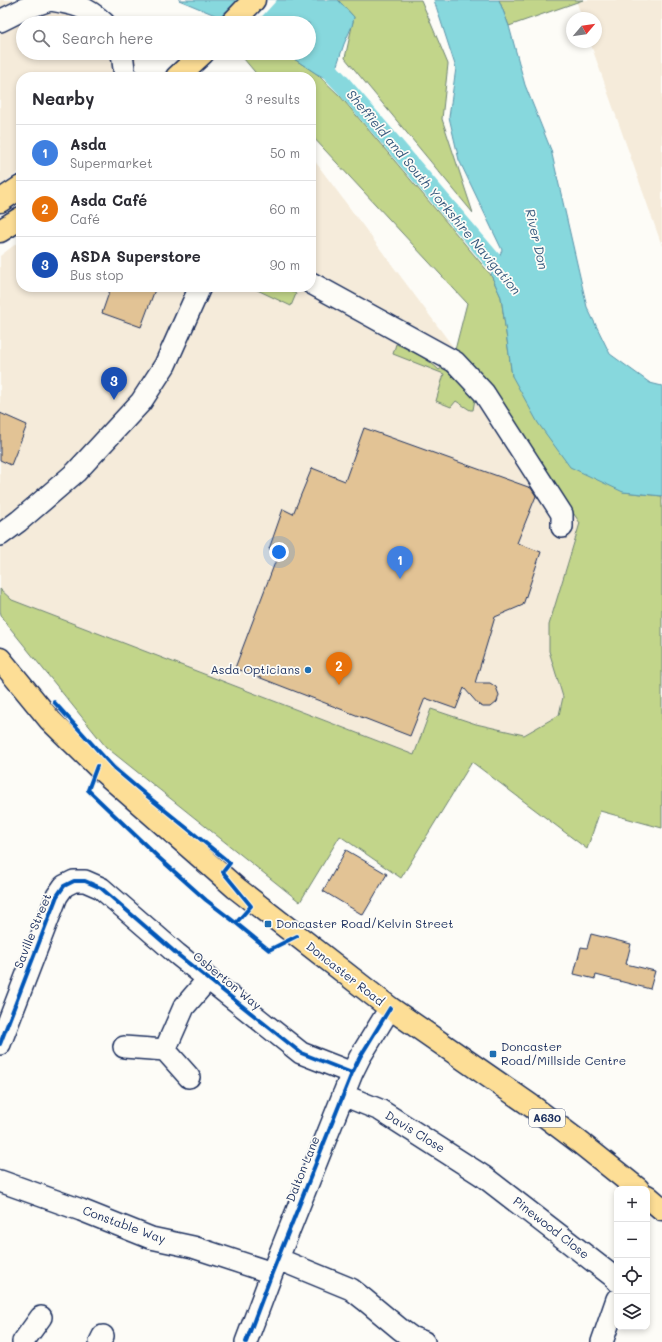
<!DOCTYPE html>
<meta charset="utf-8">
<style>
:root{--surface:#fff;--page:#f2f2f3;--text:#2b2b33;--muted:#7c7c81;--line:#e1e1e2;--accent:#111827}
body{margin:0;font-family:Mali,sans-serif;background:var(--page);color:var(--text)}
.controls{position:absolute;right:12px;bottom:12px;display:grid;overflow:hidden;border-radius:8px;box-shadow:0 2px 6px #0003}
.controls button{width:36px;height:36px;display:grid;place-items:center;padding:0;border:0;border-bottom:1px solid var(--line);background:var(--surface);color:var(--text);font:20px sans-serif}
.compass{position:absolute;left:566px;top:12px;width:36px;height:36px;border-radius:50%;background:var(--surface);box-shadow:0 2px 6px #0003;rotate:61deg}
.you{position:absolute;left:279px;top:552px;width:14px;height:14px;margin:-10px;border:3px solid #fff;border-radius:50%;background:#1a73e8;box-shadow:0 0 0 6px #1a73e833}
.badge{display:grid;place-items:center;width:26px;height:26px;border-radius:50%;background:var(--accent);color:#fff;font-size:13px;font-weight:700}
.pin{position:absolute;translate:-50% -33px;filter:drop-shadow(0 1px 2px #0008)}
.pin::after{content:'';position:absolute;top:21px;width:14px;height:12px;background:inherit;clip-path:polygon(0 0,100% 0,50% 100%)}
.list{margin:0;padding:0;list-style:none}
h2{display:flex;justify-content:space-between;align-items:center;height:52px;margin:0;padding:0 16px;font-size:17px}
h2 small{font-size:13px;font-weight:400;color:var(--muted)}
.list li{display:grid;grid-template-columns:26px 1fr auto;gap:12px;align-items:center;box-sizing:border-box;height:56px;padding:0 16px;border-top:1px solid var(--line)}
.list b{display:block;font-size:15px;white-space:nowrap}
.list p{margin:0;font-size:13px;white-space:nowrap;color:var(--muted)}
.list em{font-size:13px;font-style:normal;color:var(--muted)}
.icon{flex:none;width:22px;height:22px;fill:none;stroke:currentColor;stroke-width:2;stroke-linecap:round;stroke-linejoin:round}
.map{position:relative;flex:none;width:662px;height:1342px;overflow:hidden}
.search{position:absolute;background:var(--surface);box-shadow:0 2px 6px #0003;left:16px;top:16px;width:300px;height:44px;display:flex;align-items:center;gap:10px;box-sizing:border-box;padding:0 14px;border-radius:22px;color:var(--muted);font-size:15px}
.panel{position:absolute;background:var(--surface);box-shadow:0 2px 6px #0003;left:16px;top:72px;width:300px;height:220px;border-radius:16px}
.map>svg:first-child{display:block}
.built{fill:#f5ebda}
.green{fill:#c2d58a;stroke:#6e8274}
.water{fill:#87d8dd;stroke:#5c94aa}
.pier{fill:#fdfcf7}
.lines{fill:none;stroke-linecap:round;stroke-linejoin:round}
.canal{stroke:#87d8dd;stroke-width:18}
.building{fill:#e2c395;stroke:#1b2f5e}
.minor-casing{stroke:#1b2f5e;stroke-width:24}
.major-casing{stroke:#1b2f5e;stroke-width:25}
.minor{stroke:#fdfcf7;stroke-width:21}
.major{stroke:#fdde96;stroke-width:22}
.cycleway-casing{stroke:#fdfcf7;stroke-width:6}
.cycleway{stroke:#0057b8;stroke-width:4}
.poi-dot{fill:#1f6fb2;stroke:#fdfcf7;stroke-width:1.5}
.labels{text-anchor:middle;stroke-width:3.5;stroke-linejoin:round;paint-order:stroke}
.shield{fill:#fdfcf7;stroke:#5f6c8c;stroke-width:1}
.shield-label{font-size:11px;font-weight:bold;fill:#1b2f5e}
.poi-label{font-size:12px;fill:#1b2f5e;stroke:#fdfcf7;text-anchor:start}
.street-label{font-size:12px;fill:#1b2f5e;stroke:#fdfcf7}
.water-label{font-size:13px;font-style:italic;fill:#36597e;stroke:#fdfcf7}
</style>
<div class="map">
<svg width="662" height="1342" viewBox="0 0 662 1342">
<rect width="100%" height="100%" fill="#fdfcf7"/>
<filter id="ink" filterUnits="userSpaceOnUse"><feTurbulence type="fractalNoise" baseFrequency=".025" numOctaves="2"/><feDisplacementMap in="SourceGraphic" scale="8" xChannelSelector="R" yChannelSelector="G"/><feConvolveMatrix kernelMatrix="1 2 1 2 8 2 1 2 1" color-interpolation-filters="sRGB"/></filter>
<g filter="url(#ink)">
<!-- built -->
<path class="built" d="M 0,0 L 96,0 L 119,23 L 23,23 L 23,53 L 136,53 L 136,77 L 21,77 L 21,170 L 0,186 Z
M 576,0 L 662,0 L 662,246 L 590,42 L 596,42 L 596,18 L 582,18 Z
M 311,156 L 538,461 L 580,523 L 549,625 L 549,651 L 563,697 L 559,715 L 524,735 L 476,724 L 431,709 L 414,755 L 12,600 L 0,589 L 0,256 L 21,240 L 21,287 L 311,287 Z"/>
<!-- green -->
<path class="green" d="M 338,0 L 421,0 L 448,64 L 442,119 L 473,213 L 345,58 L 354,17 Z
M 499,0 L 583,0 L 509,26 Z
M 239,53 L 285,53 L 317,74 L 340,96 L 491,275 L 501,297 L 512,376 L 623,492 L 662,496 L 662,828 L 600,811 L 587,849 L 472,762 L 401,878 L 340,836 L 300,902 L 106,747 L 2,618 L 0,611 L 0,589 L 12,600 L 414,755 L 431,709 L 476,724 L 524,735 L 559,715 L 563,697 L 549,651 L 549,625 L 580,523 L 538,461 L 455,350 L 467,303 L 311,135 L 311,77 L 259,77 Z
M 251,287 L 286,287 L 296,294 L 291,306 Z
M 396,344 C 412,351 427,358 439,370 L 443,367 L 475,399 L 473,410 L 470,410 L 456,401 L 451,407 L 436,401 L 444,374 L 393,354 Z"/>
<!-- water -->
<path class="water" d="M 179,0 L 338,0 L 354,17 L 352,26 L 344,44 L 337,65 L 342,76 L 334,82 L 317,74 L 285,53 L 309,53 L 309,23 L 234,23 Z
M 434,0 L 499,0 L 509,26 L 525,85 L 551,150 L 587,307 L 610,354 L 650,383 L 662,386 L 662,496 L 623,492 L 570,467 L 538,423 L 512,376 L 501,297 L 491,275 L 502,250 L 459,160 L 449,117 L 456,68 Z"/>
<!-- pier -->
<path class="pier" d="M 237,0 L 277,0 L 256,23 L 229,23 L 219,19 Z"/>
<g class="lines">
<!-- canal -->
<path class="canal" d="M 309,49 L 343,85 L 512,283"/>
</g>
<!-- building -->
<path class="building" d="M 111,287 L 156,287 L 141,327 L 102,313 Z
M 0,413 L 27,425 L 11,465 L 0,460 Z
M 364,428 L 531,488 L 536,496 L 517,543 L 541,552 L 523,605 L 495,617 L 475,683 L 490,683 L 496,687 L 499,695 L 497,702 L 491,707 L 483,707 L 479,705 L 464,688 L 456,709 L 425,698 L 410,736 L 235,668 L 279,552 L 269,549 L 283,509 L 293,514 L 312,468 L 345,481 Z
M 346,850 L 387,874 L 363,915 L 323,891 Z
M 591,934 L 631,944 L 626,964 L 655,971 L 650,989 L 596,975 L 595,979 L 574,974 L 581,947 L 587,948 Z"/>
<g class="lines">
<!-- minor casing -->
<g class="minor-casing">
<path id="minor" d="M 50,0 C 74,4 86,6 104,23
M 0,21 L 24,9 L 50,0
M 122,53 L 125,77
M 311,283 L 455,362 L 484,393 L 562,514 L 562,527
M 0,535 L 19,521 L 76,472 L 141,402 L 165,365 L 200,287
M 0,1044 L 57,896 L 64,886 L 74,881 L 85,881 L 101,888 L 177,954 L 301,1053 L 352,1073
M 124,1047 L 165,1050 L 189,1077
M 165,1050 L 184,1007 L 208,979
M 343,1095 L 380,1110 L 483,1176 L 615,1278 L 617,1281
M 0,1181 L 81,1210 L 151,1238 L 193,1247 L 272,1273
M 278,1259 L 351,1289 L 365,1300 L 400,1329 L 411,1337 L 424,1342
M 23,1342 L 41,1317
M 100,1342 L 103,1336
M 246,1342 L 272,1273 L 352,1073 L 360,1057 L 390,1008
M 602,1342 L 617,1299"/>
</g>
<!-- major casing -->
<g class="major-casing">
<path id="major" d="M 232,23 L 254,0
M 177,77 L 203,53
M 0,201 L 21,187
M 0,231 L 21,218
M 0,659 L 50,720 L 97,766 L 236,888 L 390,1008 L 533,1107 L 578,1141 L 638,1189
M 647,1196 L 662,1209"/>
</g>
<!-- minor -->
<use href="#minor" class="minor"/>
<!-- major -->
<use href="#major" class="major"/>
<!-- cycleway casing -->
<g class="cycleway-casing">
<path id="cycleway" d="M 54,702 L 114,768 L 146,795 L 230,863 L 223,872 L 251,906 L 236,923 L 206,900 L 158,857 L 88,790 L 97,766
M 236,923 L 269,950 L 297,936
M 0,1044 L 57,896 L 64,886 L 74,881 L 85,881 L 101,888 L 177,954 L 301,1053 L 352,1073
M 246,1342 L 272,1273 L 352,1073 L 360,1057 L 390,1008"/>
</g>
<!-- cycleway -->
<use href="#cycleway" class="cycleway"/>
</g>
</g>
<!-- markers -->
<g class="poi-dot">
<circle cx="308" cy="670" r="4"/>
<rect x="264" y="920" width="8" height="8" rx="2"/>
<rect x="489" y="1050" width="8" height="8" rx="2"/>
</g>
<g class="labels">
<!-- shield labels -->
<rect class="shield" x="529" y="1109" width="36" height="18" rx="3"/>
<g class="shield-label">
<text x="547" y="1122">A630</text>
</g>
<!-- poi labels -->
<g class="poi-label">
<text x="300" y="674" text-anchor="end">Asda Opticians</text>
<text x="276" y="928">Doncaster Road/Kelvin Street</text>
<text x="501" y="1051">Doncaster<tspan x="501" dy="14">Road/Millside Centre</tspan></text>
</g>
<!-- street labels -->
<g class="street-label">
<text transform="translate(33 931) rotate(-68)" y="4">Saville Street</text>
<text transform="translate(345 974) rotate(38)" y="4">Doncaster Road</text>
<text transform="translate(227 981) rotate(39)" y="4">Osberton Way</text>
<text transform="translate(415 1132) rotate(32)" y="4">Davis Close</text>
<text transform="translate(303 1169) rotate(-68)" y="4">Dalton Lane</text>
<text transform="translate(124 1225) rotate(20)" y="4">Constable Way</text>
<text transform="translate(551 1228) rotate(38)" y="4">Pinewood Close</text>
</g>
<!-- water labels -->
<g class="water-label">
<text transform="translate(434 192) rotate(50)" y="5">Sheffield and South Yorkshire Navigation</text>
<text transform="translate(537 239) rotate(77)" y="5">River Don</text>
</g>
</g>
</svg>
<div class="controls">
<button>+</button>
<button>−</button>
<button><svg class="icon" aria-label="locate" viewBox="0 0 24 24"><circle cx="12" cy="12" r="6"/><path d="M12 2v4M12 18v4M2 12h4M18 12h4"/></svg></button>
<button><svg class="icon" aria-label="layers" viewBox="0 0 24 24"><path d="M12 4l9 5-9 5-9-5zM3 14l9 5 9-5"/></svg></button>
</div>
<svg class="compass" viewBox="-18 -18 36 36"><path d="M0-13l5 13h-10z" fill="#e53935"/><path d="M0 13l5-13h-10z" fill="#7c7c81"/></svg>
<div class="you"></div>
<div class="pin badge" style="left:400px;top:579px;background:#3f7fe0">1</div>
<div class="pin badge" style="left:339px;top:685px;background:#e8710a">2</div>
<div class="pin badge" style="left:114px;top:400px;background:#1a4fb4">3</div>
<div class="search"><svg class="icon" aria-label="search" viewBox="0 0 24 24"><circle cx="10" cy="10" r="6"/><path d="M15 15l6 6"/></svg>Search here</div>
<section class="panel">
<h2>Nearby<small>3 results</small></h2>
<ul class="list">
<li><span class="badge" style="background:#3f7fe0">1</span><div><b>Asda</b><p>Supermarket</p></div><em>50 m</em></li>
<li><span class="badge" style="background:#e8710a">2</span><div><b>Asda Café</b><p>Café</p></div><em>60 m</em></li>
<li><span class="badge" style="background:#1a4fb4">3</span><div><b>ASDA Superstore</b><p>Bus stop</p></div><em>90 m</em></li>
</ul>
</section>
</div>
